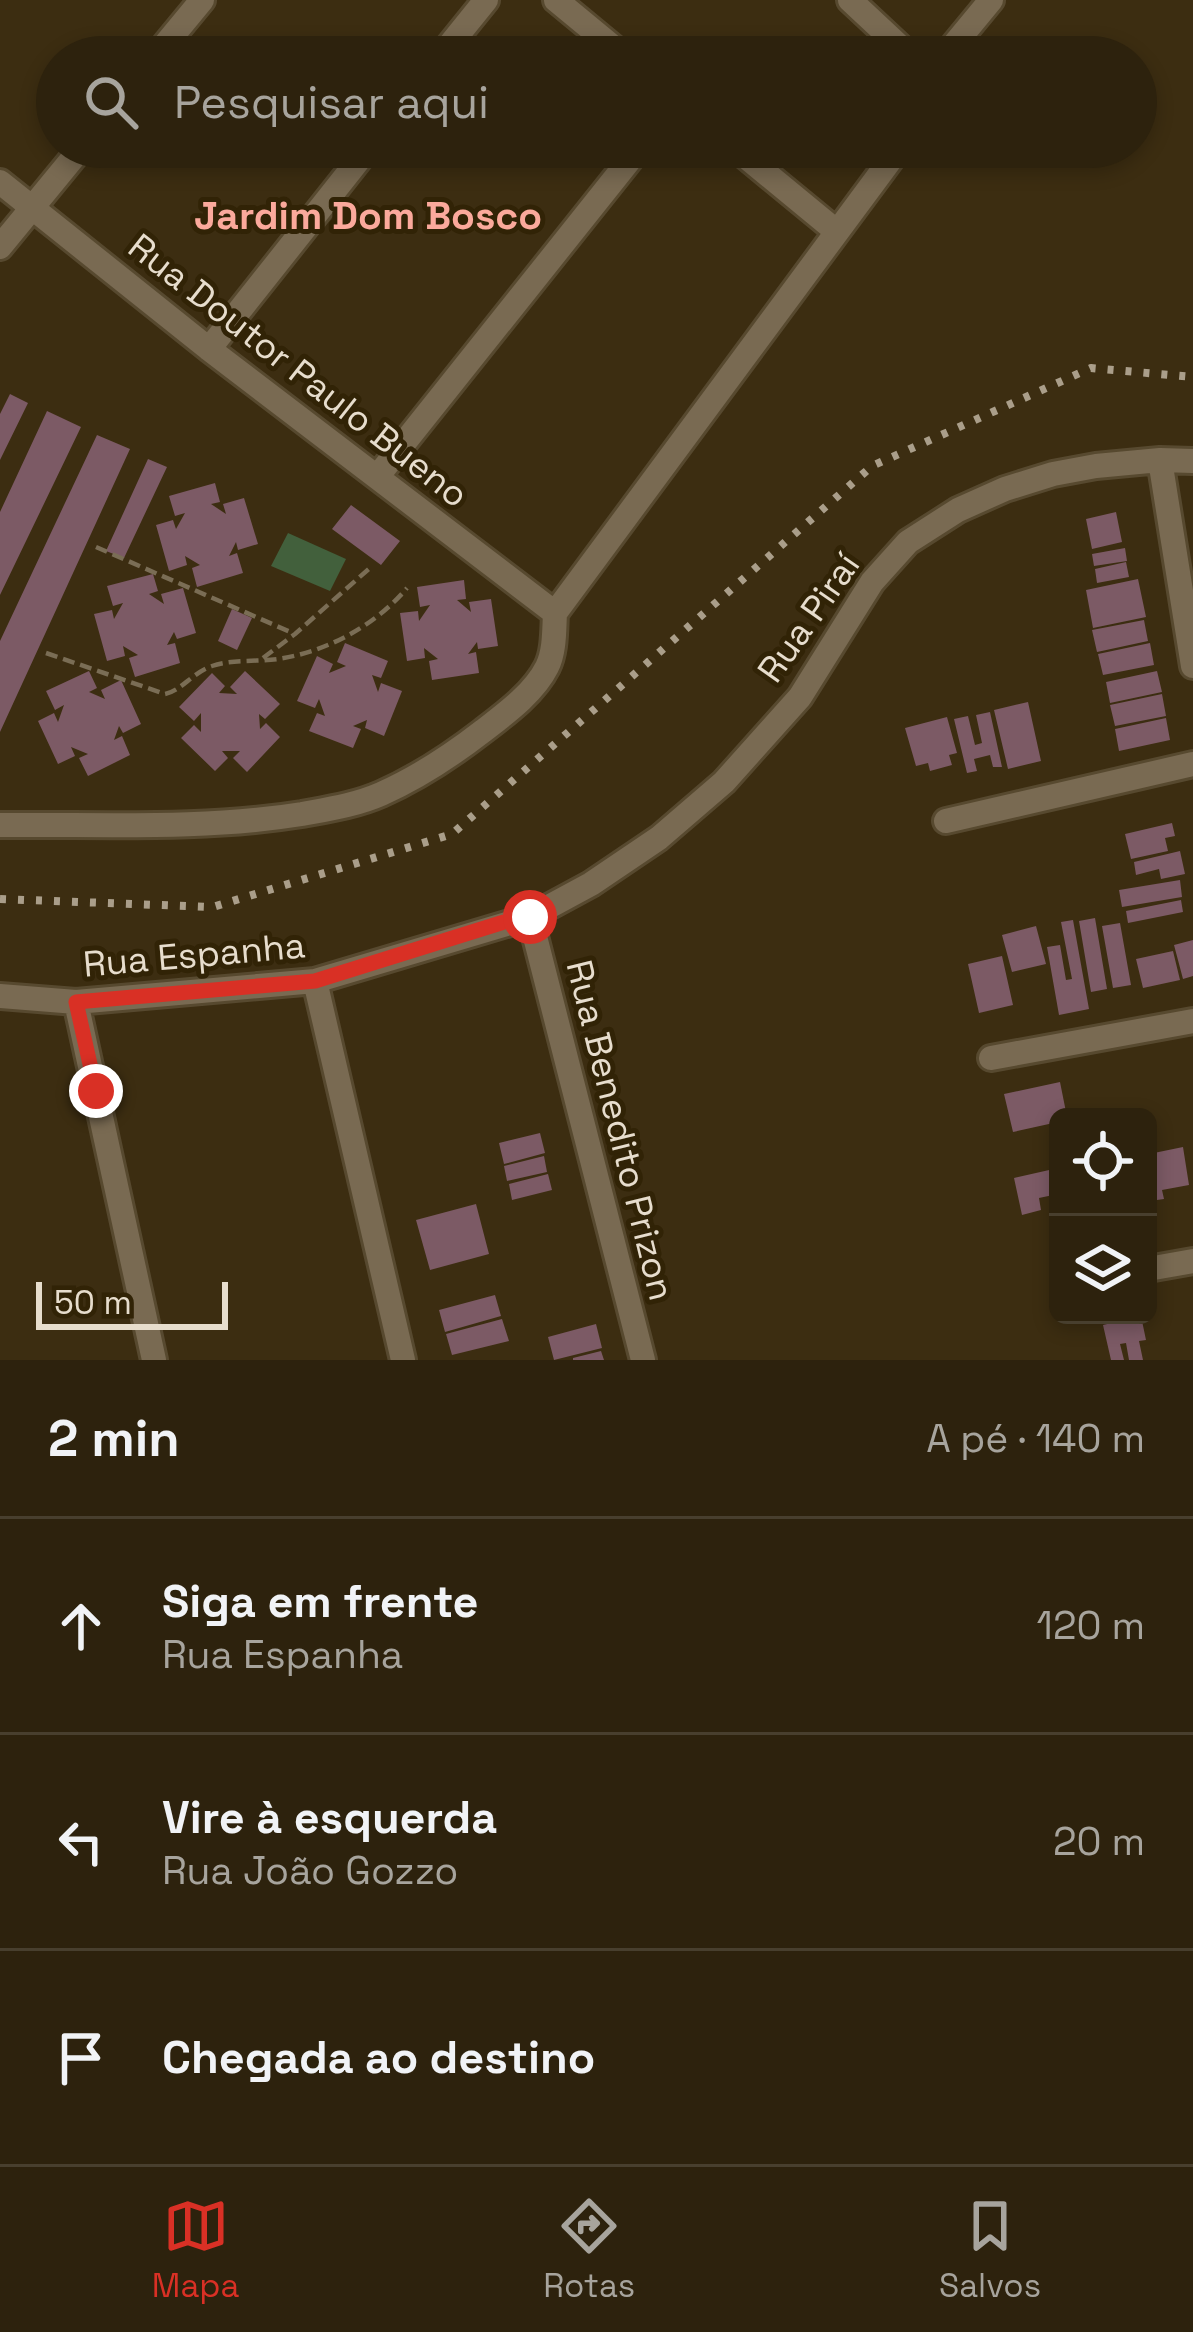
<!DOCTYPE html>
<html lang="pt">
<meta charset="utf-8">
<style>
:root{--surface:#2d220d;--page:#392f1b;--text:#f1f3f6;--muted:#a7a49d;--line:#483f2e;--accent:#d93025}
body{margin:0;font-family:"Space Grotesk",sans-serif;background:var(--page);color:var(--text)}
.controls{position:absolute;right:36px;bottom:36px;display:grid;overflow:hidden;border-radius:18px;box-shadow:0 6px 18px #0003}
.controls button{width:108px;height:108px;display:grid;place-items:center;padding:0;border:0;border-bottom:3px solid var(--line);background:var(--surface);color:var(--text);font:60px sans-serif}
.scale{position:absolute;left:36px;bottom:30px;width:192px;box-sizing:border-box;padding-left:12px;border:6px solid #e7ddcd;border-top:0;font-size:33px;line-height:42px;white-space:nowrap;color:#e7ddcd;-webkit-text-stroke:9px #312306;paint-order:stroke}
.stop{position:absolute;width:36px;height:36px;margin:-27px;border:9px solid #d93025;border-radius:50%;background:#fff}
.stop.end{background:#d93025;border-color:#fff;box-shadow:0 3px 12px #0008}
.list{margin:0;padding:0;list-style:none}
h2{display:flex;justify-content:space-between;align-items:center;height:156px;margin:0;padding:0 48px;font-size:51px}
h2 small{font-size:39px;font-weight:400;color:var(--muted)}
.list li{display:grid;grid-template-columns:78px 1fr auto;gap:36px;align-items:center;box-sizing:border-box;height:216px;padding:0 48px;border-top:3px solid var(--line)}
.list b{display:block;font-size:45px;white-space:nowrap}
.list p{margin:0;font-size:39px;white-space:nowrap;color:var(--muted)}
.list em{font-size:39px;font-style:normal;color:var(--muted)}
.icon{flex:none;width:66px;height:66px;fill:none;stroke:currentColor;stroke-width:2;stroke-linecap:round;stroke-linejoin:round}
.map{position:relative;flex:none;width:1193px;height:1360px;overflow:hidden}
.search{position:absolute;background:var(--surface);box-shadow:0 6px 18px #0003;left:36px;right:36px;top:36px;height:132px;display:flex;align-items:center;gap:30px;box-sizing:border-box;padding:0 42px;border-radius:66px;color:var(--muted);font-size:45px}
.sheet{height:804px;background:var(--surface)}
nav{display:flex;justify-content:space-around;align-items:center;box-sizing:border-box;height:168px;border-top:3px solid var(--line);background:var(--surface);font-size:33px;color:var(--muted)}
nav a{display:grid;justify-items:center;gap:6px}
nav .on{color:var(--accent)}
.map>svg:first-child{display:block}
.green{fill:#42603c}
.building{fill:#7c5a65}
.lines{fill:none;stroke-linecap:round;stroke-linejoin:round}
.minor-casing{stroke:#57492f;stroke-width:30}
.path{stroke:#7a6d55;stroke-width:4.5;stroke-dasharray:12 6;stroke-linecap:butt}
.minor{stroke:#796a52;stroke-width:24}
.rail{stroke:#aa9e8a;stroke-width:8;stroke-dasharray:6 12;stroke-linecap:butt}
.route{stroke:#d93025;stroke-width:15}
.labels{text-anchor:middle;stroke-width:10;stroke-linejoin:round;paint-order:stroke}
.street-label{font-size:36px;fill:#e7ddcd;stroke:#312306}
.neighbourhood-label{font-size:39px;font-weight:bold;fill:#fba99c;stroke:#312306}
</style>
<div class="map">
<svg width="1193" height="1360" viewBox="0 0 1193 1360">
<rect width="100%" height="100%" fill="#3c2d11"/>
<!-- green -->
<path class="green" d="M 288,533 L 346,559 L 330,591 L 271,566 Z"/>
<!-- building -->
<path class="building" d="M 10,394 L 28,403 L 0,460 L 0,414 Z
M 47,411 L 81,427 L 0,595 L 0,512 Z
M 97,435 L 130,449 L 0,732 L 0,641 Z
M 148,459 L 167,467 L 124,558 L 106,551 Z
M 215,483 L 220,502 L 211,504 L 226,514 L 223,504 L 244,498 L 258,544 L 238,550 L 236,542 L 229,556 L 237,553 L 243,573 L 197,587 L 192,568 L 200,565 L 185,556 L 187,565 L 169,571 L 156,525 L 173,520 L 176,529 L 185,513 L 175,516 L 169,496 Z
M 351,505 L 400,541 L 381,565 L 332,529 Z
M 1116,512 L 1122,542 L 1092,549 L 1086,519 Z
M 1125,548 L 1127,561 L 1094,566 L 1092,554 Z
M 1126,562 L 1129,577 L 1097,583 L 1095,569 Z
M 153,574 L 158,591 L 149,594 L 164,604 L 161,594 L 183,588 L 196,633 L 177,639 L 174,632 L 167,645 L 175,643 L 180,663 L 135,677 L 129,658 L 138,655 L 123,646 L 125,656 L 107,661 L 94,614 L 112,610 L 114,619 L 123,603 L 113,606 L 107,586 Z
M 1138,579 L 1146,617 L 1093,628 L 1086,590 Z
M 464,580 L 466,599 L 457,600 L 471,612 L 469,602 L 491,599 L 498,646 L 478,649 L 477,642 L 468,654 L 476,652 L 479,673 L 432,680 L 429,661 L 438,659 L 424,648 L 425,658 L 407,661 L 400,613 L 418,611 L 419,621 L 430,605 L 420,607 L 417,587 Z
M 232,609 L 252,618 L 237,650 L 218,641 Z
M 1144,620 L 1148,641 L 1097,652 L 1092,630 Z
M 345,643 L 388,661 L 381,678 L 372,675 L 378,692 L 381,683 L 402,691 L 384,736 L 365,728 L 367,720 L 353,726 L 361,729 L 353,748 L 309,731 L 317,713 L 325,716 L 319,699 L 315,708 L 297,701 L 317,656 L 333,664 L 329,673 L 346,666 L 337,662 Z
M 1150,643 L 1154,665 L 1103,675 L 1098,654 Z
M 89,671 L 97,688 L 89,692 L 105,699 L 101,690 L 121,680 L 141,724 L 123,733 L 119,726 L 114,740 L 122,736 L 130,755 L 88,776 L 79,758 L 88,754 L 71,747 L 75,756 L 58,764 L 38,721 L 54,713 L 58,722 L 64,705 L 55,710 L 46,691 Z
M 245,671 L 280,704 L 265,719 L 259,714 L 260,729 L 266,723 L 280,737 L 247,772 L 233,758 L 240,751 L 222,751 L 228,758 L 215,771 L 181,738 L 194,725 L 201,732 L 201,713 L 194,721 L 179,707 L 212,673 L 225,686 L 219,693 L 237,694 L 230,687 Z
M 1157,671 L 1162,692 L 1110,703 L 1106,682 Z
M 1162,694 L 1166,716 L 1115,726 L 1110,705 Z
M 1028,702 L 1041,761 L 1008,769 L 994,710 Z
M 990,712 L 1002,767 L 993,767 L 990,755 L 974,759 L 977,771 L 967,773 L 954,719 L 968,716 L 975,745 L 982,743 L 976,715 Z
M 947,717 L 957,753 L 949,755 L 952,765 L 930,771 L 928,763 L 916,766 L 905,728 Z
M 1166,718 L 1170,740 L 1119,751 L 1115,729 Z
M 1172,823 L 1175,836 L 1165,838 L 1168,851 L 1131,859 L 1125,834 Z
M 1180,851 L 1185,874 L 1161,879 L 1159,869 L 1136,875 L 1134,862 Z
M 1180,880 L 1182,897 L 1122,907 L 1119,890 Z
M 1181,900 L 1183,912 L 1128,923 L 1126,911 Z
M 1095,918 L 1107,989 L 1091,992 L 1079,921 Z
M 1073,920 L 1089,1009 L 1059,1015 L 1047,947 L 1060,945 L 1066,980 L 1072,979 L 1061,922 Z
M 1120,923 L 1131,985 L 1113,988 L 1102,926 Z
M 1036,926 L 1046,964 L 1012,972 L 1002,935 Z
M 1193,940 L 1193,976 L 1183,979 L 1174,945 Z
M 1173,951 L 1180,980 L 1143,988 L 1136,959 Z
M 1002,956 L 1013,1005 L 979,1013 L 968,964 Z
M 1060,1082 L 1067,1117 L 1058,1117 L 1058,1122 L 1013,1132 L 1004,1094 Z
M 540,1133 L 545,1153 L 504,1164 L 499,1143 Z
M 1183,1147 L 1189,1185 L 1162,1190 L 1164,1199 L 1157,1200 L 1149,1154 Z
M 544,1156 L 547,1172 L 507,1181 L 504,1166 Z
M 1058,1168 L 1058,1194 L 1039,1198 L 1041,1210 L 1022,1215 L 1014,1178 Z
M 548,1174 L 552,1190 L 512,1200 L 509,1184 Z
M 476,1204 L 489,1254 L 430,1270 L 416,1220 Z
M 495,1295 L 501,1316 L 445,1332 L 439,1310 Z
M 1141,1316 L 1146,1340 L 1139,1341 L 1143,1360 L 1129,1360 L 1126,1343 L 1120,1344 L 1124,1360 L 1111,1360 L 1103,1325 Z
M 502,1319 L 509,1341 L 452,1355 L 446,1334 Z
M 596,1324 L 602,1348 L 554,1360 L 548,1337 Z
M 601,1351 L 604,1360 L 573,1360 L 573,1358 Z"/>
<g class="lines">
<!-- minor casing -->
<g class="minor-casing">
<path id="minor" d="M 556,0 L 625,57
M 850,0 L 911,57
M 155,57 L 202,0
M 440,57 L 486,0
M 944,57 L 991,0
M 734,147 L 836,231
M 0,182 L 209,349 L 555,613
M 0,247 L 82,147
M 209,349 L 369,147
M 1160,460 L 1193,666
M 377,477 L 640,147
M 555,613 L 900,147
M 946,821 L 1193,764
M 0,825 C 100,824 203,830 302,814 C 329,809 356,805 381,794 C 417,778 452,755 483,731 C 505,714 534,693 547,667 C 555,651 554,630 555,613
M 530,917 L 643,1360
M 315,981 L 403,1360
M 0,996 L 76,1002 L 315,981 L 530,917 L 591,884 L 659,838 L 724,782 L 800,697 L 872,582 L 908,542 L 958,510 L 1005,489 L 1053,474 L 1096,466 L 1160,460 L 1193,461
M 76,1002 L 154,1360
M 991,1058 L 1193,1021
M 1148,1269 L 1193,1261"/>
</g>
<!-- path -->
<path class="path" d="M 96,547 L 295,634
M 46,653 L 165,694 C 181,691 192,673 212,666 C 233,659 256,662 278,659 C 326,652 375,626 407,588
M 263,658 L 295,634 L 371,567"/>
<!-- minor -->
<use href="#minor" class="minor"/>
<!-- rail -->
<path class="rail" d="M 0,899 L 213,907 L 452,834 L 872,466 L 1091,368 L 1193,377"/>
</g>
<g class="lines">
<!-- route -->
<path class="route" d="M 96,1091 L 76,1002 L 315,981 L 504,922 L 530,917"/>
</g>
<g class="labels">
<!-- street labels -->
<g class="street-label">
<text transform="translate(299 370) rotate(38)" y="13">Rua Doutor Paulo Bueno</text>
<text transform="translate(808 617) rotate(-55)" y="13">Rua Piraí</text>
<text transform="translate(194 954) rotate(-5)" y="13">Rua Espanha</text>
<text transform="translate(621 1130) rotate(76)" y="13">Rua Benedito Prizon</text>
</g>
<!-- neighbourhood labels -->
<g class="neighbourhood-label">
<text x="368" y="229">Jardim Dom Bosco</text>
</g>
</g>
</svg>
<div class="controls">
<button><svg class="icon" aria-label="locate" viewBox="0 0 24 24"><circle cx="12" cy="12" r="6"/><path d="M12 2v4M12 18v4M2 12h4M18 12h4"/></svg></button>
<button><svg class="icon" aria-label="layers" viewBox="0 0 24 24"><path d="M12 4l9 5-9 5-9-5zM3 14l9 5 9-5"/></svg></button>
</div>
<div class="scale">50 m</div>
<div class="stop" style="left:530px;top:917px"></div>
<div class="stop end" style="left:96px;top:1091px"></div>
<div class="search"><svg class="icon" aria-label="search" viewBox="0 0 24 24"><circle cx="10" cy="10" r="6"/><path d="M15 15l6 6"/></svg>Pesquisar aqui</div>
</div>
<section class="sheet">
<h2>2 min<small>A pé · 140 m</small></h2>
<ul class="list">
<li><svg class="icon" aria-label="ahead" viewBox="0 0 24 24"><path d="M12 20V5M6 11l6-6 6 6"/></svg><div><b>Siga em frente</b><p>Rua Espanha</p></div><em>120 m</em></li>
<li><svg class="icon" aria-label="left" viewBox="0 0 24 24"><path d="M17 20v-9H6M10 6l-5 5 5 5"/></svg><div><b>Vire à esquerda</b><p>Rua João Gozzo</p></div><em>20 m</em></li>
<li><svg class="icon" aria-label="arrive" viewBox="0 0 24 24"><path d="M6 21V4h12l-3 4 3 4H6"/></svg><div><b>Chegada ao destino</b></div></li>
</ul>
</section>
<nav>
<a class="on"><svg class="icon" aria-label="map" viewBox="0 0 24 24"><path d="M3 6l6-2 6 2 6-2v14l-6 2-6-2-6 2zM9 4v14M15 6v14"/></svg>Mapa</a>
<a><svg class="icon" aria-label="directions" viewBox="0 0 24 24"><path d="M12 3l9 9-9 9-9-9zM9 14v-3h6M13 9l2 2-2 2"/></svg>Rotas</a>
<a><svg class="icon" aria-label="saved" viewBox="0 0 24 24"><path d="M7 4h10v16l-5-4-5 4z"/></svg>Salvos</a>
</nav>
